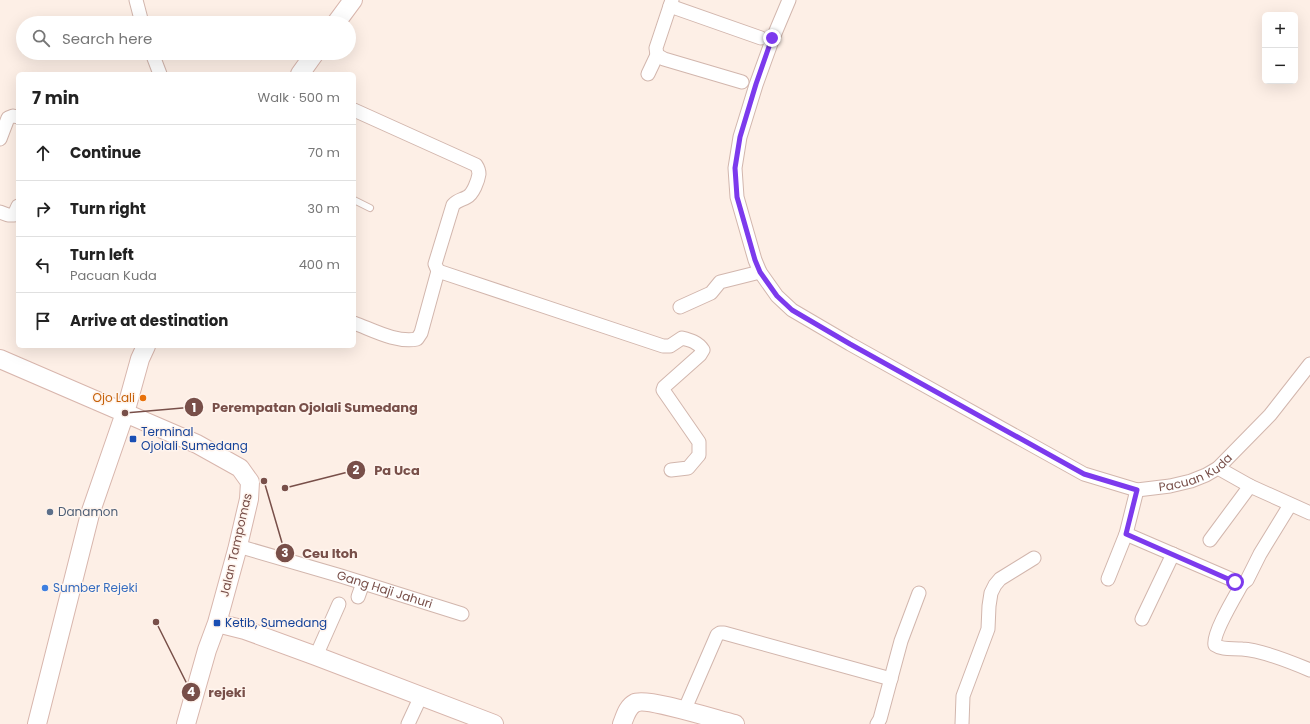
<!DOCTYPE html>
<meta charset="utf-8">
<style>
:root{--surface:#fff;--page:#f6f6f6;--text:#222;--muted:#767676;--line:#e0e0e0}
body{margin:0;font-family:Poppins,sans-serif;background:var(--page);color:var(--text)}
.controls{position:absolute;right:12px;top:12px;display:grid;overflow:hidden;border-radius:6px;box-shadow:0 4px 16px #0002}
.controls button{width:36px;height:36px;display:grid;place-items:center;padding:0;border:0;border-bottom:1px solid var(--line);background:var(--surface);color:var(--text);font:20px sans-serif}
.stop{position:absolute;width:12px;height:12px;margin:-9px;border:3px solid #7c3aed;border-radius:50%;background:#fff}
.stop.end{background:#7c3aed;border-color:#fff;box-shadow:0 1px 4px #0008}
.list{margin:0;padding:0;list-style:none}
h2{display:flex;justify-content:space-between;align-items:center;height:52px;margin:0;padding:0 16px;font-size:17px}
h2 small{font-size:13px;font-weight:400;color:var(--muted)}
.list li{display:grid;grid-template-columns:26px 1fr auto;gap:12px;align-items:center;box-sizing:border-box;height:56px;padding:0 16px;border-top:1px solid var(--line)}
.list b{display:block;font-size:15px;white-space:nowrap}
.list p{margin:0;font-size:13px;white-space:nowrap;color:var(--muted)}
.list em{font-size:13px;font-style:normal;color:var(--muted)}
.icon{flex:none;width:22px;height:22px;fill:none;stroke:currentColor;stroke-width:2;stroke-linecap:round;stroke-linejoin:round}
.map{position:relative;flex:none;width:1310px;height:724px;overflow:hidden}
.search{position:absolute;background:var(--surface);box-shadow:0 4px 16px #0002;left:16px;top:16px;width:340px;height:44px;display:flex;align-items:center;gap:10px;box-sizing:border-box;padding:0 14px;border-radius:22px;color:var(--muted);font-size:15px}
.panel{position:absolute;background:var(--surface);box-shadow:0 4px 16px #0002;left:16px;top:72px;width:340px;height:276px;border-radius:6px}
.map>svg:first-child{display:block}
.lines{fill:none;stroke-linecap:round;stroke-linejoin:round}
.lane-casing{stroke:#d2b6ad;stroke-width:8}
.street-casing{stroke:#d2b6ad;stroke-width:15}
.secondary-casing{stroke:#d8b6ad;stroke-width:20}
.lane{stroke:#fff;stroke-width:6}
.street{stroke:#fff;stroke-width:13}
.secondary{stroke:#fff;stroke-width:18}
.route{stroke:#7c3aed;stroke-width:5}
.food-dot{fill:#e8710a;stroke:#fff4ed;stroke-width:1.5}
.transit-dot{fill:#1a4fb4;stroke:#fff4ed;stroke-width:1.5}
.service-dot{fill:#5c6f8a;stroke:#fff4ed;stroke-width:1.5}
.shop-dot{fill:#3f7fe0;stroke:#fff4ed;stroke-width:1.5}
.labels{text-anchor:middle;stroke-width:3;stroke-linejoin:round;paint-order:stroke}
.food-label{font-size:12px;fill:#c56008;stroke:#fff4ed;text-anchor:end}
.transit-label{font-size:12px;fill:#164399;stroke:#fff4ed;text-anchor:start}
.street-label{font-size:12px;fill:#784f49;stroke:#fff4ed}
.service-label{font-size:12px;fill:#4e5e75;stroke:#fff4ed;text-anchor:start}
.shop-label{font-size:12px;fill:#366cbe;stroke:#fff4ed;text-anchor:start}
.leader{fill:none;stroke:#784f49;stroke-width:1.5}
.callout-dot{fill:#784f49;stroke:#fff4ed;stroke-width:1.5}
.mark-label{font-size:12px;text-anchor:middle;font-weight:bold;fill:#fff}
.callout-label{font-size:13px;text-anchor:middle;font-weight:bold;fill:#784f49;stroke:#fff4ed;stroke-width:3;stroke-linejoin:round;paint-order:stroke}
</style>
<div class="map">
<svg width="1310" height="724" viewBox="0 0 1310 724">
<rect width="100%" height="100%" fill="#fdefe6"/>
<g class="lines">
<!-- lane casing -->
<g class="lane-casing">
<path id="lane" d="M 354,200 L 370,208"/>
</g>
<!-- street casing -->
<g class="street-casing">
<g id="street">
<path d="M 136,0 L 142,23"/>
<path d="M 672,0 L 656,48 L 657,55 L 664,59 L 742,82"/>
<path id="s1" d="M 789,0 L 773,38 L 756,85 L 740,137 L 735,168 L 737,197 L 755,260 L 760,272 L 777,296 L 792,310 L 850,344 L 1084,474 L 1137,490 L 1170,486 L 1191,481 L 1206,475 L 1218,468 L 1270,415 L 1310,364"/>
<path d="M 670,6 L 761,38"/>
<path d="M 152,53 L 160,74"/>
<path d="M 648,74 L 657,55"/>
<path d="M 354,110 L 476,165 C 478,168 479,171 479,174 C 478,181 473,194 467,197 C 462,200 457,200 453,205 L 435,264 L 438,271"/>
<path d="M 0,139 L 8,118 L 13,116 L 18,117"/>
<path d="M 0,212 L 8,215 L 14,215 L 18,206"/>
<path d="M 680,307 L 711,293 L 720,282 L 760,272"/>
<path d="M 354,323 C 373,330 396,343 417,339 L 421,333 L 438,271 L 663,346 L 670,346 L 682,338 C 690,340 698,342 703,350 L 700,355 L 664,387 L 663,390 L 699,442 L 699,455 L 688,468 L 671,470"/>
<path d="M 1218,468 L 1250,486 L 1310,513"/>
<path d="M 1137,490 L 1126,534 L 1242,584 L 1247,580 L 1260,554 L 1290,505"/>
<path d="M 1210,540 L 1250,486"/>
<path id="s2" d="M 238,546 L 341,576 L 462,614"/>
<path d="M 1108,579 L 1126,534"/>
<path d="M 1242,584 C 1236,595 1212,634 1215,645 C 1222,650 1233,648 1242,649 C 1262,650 1291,662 1310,670"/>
<path d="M 358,597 L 363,583"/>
<path d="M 1142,619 L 1173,554"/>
<path d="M 316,656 L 339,604"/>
<path d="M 684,711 L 717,635 L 720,633 L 724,633 L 891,679"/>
<path d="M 408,724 L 421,696"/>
<path d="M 877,724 L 880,719 L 901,641 L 919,593"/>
<path d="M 962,724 L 963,696 L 988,629 L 989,606 L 991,593 L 995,585 L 1000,579 L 1034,558"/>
</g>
</g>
<!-- secondary casing -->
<g class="secondary-casing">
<path id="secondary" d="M 336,23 L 353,0
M 300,74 L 315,53
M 0,359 L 197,444 L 240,468 L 250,482 L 249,499 L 237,550 L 217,623 L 207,650 L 186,724
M 217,623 L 245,630 L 316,656 L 494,724
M 37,724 L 90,514 L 125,413 L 140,359 L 146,346
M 622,724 C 625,717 627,707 635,703 C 646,697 718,720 735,724"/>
</g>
<!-- lane -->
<use href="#lane" class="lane"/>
<!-- street -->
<use href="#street" class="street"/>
<!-- secondary -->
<use href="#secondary" class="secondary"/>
</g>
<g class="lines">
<!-- route -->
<path class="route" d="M 772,38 L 756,84 L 740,137 L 735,168 L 737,197 L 755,260 L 760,272 L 777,296 L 792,310 L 850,344 L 1084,474 L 1137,490 L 1126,534 L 1235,582"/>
</g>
<!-- markers -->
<circle class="food-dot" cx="143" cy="398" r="4"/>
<g class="transit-dot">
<rect x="129" y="435" width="8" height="8" rx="2"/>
<rect x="213" y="619" width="8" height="8" rx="2"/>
</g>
<circle class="service-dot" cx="50" cy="512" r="4"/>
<circle class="shop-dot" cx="45" cy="588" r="4"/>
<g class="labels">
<!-- food labels -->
<g class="food-label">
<text x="135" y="402">Ojo Lali</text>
</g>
<!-- transit labels -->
<g class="transit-label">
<text x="141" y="436">Terminal<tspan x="141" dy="14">Ojolali Sumedang</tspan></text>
<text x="225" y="627">Ketib, Sumedang</text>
</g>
<!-- street labels -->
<g class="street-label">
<text dy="4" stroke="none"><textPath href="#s1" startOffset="787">Pacuan Kuda</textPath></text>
<text transform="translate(236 545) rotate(-77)" y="4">Jalan Tampomas</text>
<text dy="4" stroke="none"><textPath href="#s2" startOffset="153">Gang Haji Jahuri</textPath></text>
</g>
<!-- service labels -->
<g class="service-label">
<text x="58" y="516">Danamon</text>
</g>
<!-- shop labels -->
<g class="shop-label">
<text x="53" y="592">Sumber Rejeki</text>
</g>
</g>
<!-- callouts -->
<path class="leader" d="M125 413L194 407M285 488L356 470M264 481L285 553M156 622L191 692"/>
<g class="callout-dot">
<circle cx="125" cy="413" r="4"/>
<circle cx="285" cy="488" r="4"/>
<circle cx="264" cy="481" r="4"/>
<circle cx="156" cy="622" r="4"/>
<circle cx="194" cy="407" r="10"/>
<circle cx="356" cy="470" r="10"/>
<circle cx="285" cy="553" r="10"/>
<circle cx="191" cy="692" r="10"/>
</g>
<g class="mark-label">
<text x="194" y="412">1</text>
<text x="356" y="474">2</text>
<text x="285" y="557">3</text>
<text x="191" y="696">4</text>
</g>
<g class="callout-label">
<text x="315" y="412">Perempatan Ojolali Sumedang</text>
<text x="397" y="475">Pa Uca</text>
<text x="330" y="558">Ceu Itoh</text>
<text x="227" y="697">rejeki</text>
</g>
</svg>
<div class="controls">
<button>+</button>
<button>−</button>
</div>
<div class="stop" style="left:1235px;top:582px"></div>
<div class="stop end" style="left:772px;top:38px"></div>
<div class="search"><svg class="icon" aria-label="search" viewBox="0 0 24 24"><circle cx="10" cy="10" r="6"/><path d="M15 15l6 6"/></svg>Search here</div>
<section class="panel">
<h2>7 min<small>Walk · 500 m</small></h2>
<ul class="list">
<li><svg class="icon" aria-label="ahead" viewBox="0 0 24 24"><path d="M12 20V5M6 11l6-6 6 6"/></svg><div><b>Continue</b></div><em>70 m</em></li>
<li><svg class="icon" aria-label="right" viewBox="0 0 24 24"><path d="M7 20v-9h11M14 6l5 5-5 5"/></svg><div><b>Turn right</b></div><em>30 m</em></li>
<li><svg class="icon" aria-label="left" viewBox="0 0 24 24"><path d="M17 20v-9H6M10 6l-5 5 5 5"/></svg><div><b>Turn left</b><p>Pacuan Kuda</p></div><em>400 m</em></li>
<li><svg class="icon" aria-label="arrive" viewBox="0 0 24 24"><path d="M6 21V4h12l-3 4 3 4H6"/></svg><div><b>Arrive at destination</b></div></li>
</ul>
</section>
</div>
